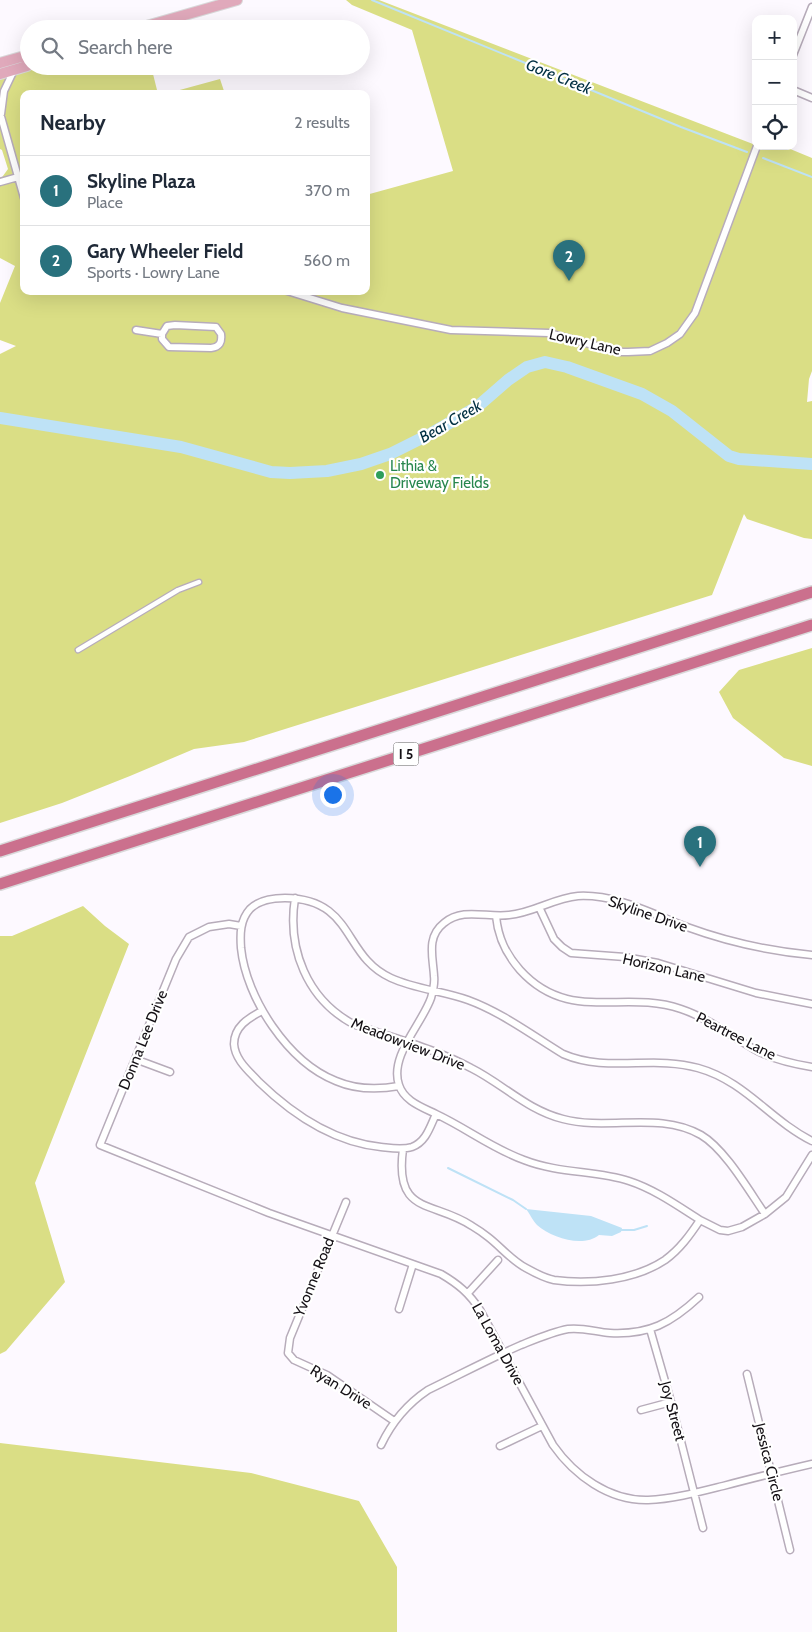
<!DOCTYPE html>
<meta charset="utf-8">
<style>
:root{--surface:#fff;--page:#f6f6f7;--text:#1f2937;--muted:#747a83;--line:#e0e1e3;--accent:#29717d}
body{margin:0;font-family:Cabin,sans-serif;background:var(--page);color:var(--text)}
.controls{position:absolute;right:15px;top:15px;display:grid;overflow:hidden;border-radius:10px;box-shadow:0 5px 20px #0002}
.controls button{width:45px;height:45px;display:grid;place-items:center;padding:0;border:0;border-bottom:1px solid var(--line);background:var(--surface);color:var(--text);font:25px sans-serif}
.you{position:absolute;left:332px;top:794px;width:18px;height:18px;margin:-12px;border:4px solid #fff;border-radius:50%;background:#1a73e8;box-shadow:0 0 0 8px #1a73e833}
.badge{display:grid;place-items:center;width:32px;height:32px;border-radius:50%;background:var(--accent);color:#fff;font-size:16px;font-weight:700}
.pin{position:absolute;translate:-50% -41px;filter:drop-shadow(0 1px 2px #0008)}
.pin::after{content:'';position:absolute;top:26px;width:18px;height:15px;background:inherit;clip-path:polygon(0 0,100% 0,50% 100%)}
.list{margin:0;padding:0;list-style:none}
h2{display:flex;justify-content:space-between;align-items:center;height:65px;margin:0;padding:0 20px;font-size:21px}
h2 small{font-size:16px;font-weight:400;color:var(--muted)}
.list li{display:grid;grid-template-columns:32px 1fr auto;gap:15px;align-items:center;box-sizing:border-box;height:70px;padding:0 20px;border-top:1px solid var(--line)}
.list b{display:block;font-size:19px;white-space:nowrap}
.list p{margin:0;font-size:16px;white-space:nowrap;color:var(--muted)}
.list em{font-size:16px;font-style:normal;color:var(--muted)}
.icon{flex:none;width:28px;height:28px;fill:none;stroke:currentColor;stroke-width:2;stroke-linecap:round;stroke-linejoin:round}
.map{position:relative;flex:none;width:812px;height:1632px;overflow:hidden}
.search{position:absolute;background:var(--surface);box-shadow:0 5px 20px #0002;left:20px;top:20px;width:350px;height:55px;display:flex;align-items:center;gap:12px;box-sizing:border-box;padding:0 18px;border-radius:28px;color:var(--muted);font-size:19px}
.panel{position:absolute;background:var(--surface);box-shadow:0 5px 20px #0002;left:20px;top:90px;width:350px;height:205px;border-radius:10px}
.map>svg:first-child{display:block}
.green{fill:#dade85}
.water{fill:#bee2f6}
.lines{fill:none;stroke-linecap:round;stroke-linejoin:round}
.stream{stroke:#bee2f6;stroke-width:2}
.river{stroke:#bee2f6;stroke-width:12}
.pedestrian-casing{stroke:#b7acba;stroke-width:7}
.minor-casing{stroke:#b7acba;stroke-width:9}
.primary-casing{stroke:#d9d9da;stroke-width:12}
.motorway-casing{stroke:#d9d9da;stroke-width:14}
.pedestrian{stroke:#fff;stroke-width:4.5}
.minor{stroke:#fff;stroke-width:6}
.primary{stroke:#e0a9bb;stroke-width:10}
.motorway{stroke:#cb708d;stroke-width:11}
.leisure-dot{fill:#2e9e5b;stroke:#fff;stroke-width:2}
.labels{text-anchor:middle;stroke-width:4.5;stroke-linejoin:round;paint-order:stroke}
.shield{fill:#fff;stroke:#5a585b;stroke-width:1}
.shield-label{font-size:14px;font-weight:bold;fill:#141015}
.street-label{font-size:15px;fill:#141015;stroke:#fff}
.leisure-label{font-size:15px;fill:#27864d;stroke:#fff;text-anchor:start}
.water-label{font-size:16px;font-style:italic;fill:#002f42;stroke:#fff}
</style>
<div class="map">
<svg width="812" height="1632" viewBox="0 0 812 1632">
<rect width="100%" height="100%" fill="#fdf9ff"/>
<!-- green -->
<path class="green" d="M 346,0 L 379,0 L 766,149 L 768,146 L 783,146 L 812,158 L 812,371 L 809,379 L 807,402 L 812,401 L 812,539 L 804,538 L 747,519 L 744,514 L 712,595 L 244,742 L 194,749 L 130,776 L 62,803 L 0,823 L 0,354 L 16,346 L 0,340 L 0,303 L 15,266 L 0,258 L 0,180 L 8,169 L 2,150 L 0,149 L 0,79 L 42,66 L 151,66 L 158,94 L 24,94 L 24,291 L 366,291 L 366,195 L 453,171 L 412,30 L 352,5 Z
M 220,79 L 225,94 L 165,94 Z
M 812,648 L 812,766 L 784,758 L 733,718 L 719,692 L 739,670 Z
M 83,906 L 105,926 L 129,944 L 35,1183 L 65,1282 L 6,1351 L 0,1354 L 0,936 L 12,936 Z
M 0,1443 L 251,1473 L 359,1501 L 397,1567 L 397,1632 L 0,1632 Z"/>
<!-- water -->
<path class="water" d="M 526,1209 L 591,1216 L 622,1228 L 621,1232 L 612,1236 L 599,1235 C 583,1248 552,1238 537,1225 C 533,1221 530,1214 526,1209 Z"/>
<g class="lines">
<!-- stream -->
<path class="stream" d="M 372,0 L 681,127 L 747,152
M 763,158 L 812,177
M 448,1168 L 513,1200 L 526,1209
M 621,1230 L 634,1230 L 647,1226"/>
<!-- river -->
<path class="river" d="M 0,418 L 181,447 L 271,472 L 290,473 L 327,471 L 361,464 L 390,454 L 432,433 L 477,407 L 508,380 L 527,367 L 545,362 L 567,367 L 642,394 L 672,411 L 729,456 L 739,459 L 812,464"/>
<!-- pedestrian casing -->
<g class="pedestrian-casing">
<path id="pedestrian" d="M 78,650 L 178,590 L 199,582"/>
</g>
<!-- minor casing -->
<g class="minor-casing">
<path id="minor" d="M 793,55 L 812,7
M 793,90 L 812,98
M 0,113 L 24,198
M 1,114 L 4,91 L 14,70
M 0,182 L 18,177
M 287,291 L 342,308 L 451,330 L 549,333 L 619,352 L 628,352 L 650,351 L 667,343 L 680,334 L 695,313 L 757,146
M 175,325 L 216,327 L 221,334 C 222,342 220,347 211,348 L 169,347 L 162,339 L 162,334 L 167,326 Z
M 136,330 L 162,334
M 295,898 C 287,949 307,999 353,1024 C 392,1038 434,1048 471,1068 C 503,1084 527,1110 563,1119 C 608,1131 659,1111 701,1135 C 725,1149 749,1191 765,1214
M 539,907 L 554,939 L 562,947 L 571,953 L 625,957 L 658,963 L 756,993 L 812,1004
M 496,916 C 498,938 506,954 520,970 C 569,1024 623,989 681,1009 C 708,1018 729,1035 754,1049 C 771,1059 793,1064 812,1067
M 241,926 L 229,924 L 209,927 L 189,937 L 176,959 L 100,1145 L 269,1213 L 441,1274 C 458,1284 469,1293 480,1310 L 553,1445 C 574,1475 609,1501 648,1500 C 673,1499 699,1492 723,1486 C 753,1478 782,1471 812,1464
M 262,1011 C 248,1018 234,1027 234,1044 C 235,1060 249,1071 259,1082 C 293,1115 333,1142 381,1147 C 391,1148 402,1150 412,1147 C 426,1142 430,1127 436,1114 C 422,1107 404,1101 399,1085 C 389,1056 422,1024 431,998 C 433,991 435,983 434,976 C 433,957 426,937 444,923 C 463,907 487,918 509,915 C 533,913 554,898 578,896 C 617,894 652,914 687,927 C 728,942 769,951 812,955
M 135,1059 L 170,1072
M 399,1086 C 377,1090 357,1090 336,1081 C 288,1062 246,998 241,948 C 240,934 240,920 250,909 C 259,900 273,898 285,898 C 355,899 342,956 391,978 C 415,989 443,991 468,1000 C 501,1012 532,1035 563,1054 C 607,1073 653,1055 698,1068 C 745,1081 770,1120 812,1141
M 403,1149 C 394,1216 433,1200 472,1226 C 477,1229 483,1233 488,1237 C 501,1247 511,1260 526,1268 C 535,1273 544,1278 554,1280 C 590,1285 635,1280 665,1260 C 680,1249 690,1235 700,1220 C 678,1206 654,1189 629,1181 C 596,1170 560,1174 524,1160 C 493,1149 466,1128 436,1114
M 346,1202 L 290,1338 L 288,1353 L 294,1360 L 327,1375 L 394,1421
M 700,1220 L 720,1230 L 728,1231 L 742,1227 L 765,1214 L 786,1197 L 812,1155
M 468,1293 L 498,1260
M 399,1309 L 413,1264
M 650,1329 L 671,1402 L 703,1528
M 747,1374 L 790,1550
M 641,1410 L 671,1402
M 381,1445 C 392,1422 407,1404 428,1390 C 459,1375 489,1359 521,1345 C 536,1339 552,1332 568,1329 C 582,1327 596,1332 610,1333 C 649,1335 671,1323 699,1297
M 500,1446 L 542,1426"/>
</g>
<!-- primary casing -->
<g class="primary-casing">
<path id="primary" d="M 136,29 L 237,0
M 0,63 L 21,57 L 29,58
M 0,74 L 27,66 L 29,64"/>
</g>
<!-- motorway casing -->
<g class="motorway-casing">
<path id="motorway" d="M 0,851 L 812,592
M 0,884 L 812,625"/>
</g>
<!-- pedestrian -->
<use href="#pedestrian" class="pedestrian"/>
<!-- minor -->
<use href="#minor" class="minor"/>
<!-- primary -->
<use href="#primary" class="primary"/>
<!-- motorway -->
<use href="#motorway" class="motorway"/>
</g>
<!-- markers -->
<circle class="leisure-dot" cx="380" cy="475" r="5"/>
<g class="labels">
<!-- shield labels -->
<rect class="shield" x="393.5" y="742.5" width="25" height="23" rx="4"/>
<g class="shield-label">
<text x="406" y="759">I 5</text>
</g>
<!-- street labels -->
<g class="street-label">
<text transform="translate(585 342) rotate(13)" y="5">Lowry Lane</text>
<text transform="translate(648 914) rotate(19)" y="5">Skyline Drive</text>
<text transform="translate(664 968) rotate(13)" y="5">Horizon Lane</text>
<text transform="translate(736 1036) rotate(27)" y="5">Peartree Lane</text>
<text transform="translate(143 1040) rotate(-68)" y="5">Donna Lee Drive</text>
<text transform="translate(408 1044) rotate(21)" y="5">Meadowview Drive</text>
<text transform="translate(314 1277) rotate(-68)" y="5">Yvonne Road</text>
<text transform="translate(498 1344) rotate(61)" y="5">La Loma Drive</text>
<text transform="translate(341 1387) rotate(32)" y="5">Ryan Drive</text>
<text transform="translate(673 1411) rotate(75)" y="5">Joy Street</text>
<text transform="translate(769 1462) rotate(76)" y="5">Jessica Circle</text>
</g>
<!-- leisure labels -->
<g class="leisure-label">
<text x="390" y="471">Lithia &amp;<tspan x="390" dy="17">Driveway Fields</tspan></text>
</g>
<!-- water labels -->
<g class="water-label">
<text transform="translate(559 76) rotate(22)" y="6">Gore Creek</text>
<text transform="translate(450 421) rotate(-30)" y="6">Bear Creek</text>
</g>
</g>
</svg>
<div class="controls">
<button>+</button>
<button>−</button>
<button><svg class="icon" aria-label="locate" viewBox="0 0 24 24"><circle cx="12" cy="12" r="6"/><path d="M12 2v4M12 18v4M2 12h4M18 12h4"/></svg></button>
</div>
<div class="you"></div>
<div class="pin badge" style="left:700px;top:867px">1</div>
<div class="pin badge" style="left:569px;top:281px">2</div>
<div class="search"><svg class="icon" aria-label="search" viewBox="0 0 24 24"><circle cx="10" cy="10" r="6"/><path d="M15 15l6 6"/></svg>Search here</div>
<section class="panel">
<h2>Nearby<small>2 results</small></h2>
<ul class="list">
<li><span class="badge">1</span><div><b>Skyline Plaza</b><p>Place</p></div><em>370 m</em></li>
<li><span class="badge">2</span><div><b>Gary Wheeler Field</b><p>Sports · Lowry Lane</p></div><em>560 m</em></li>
</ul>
</section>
</div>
